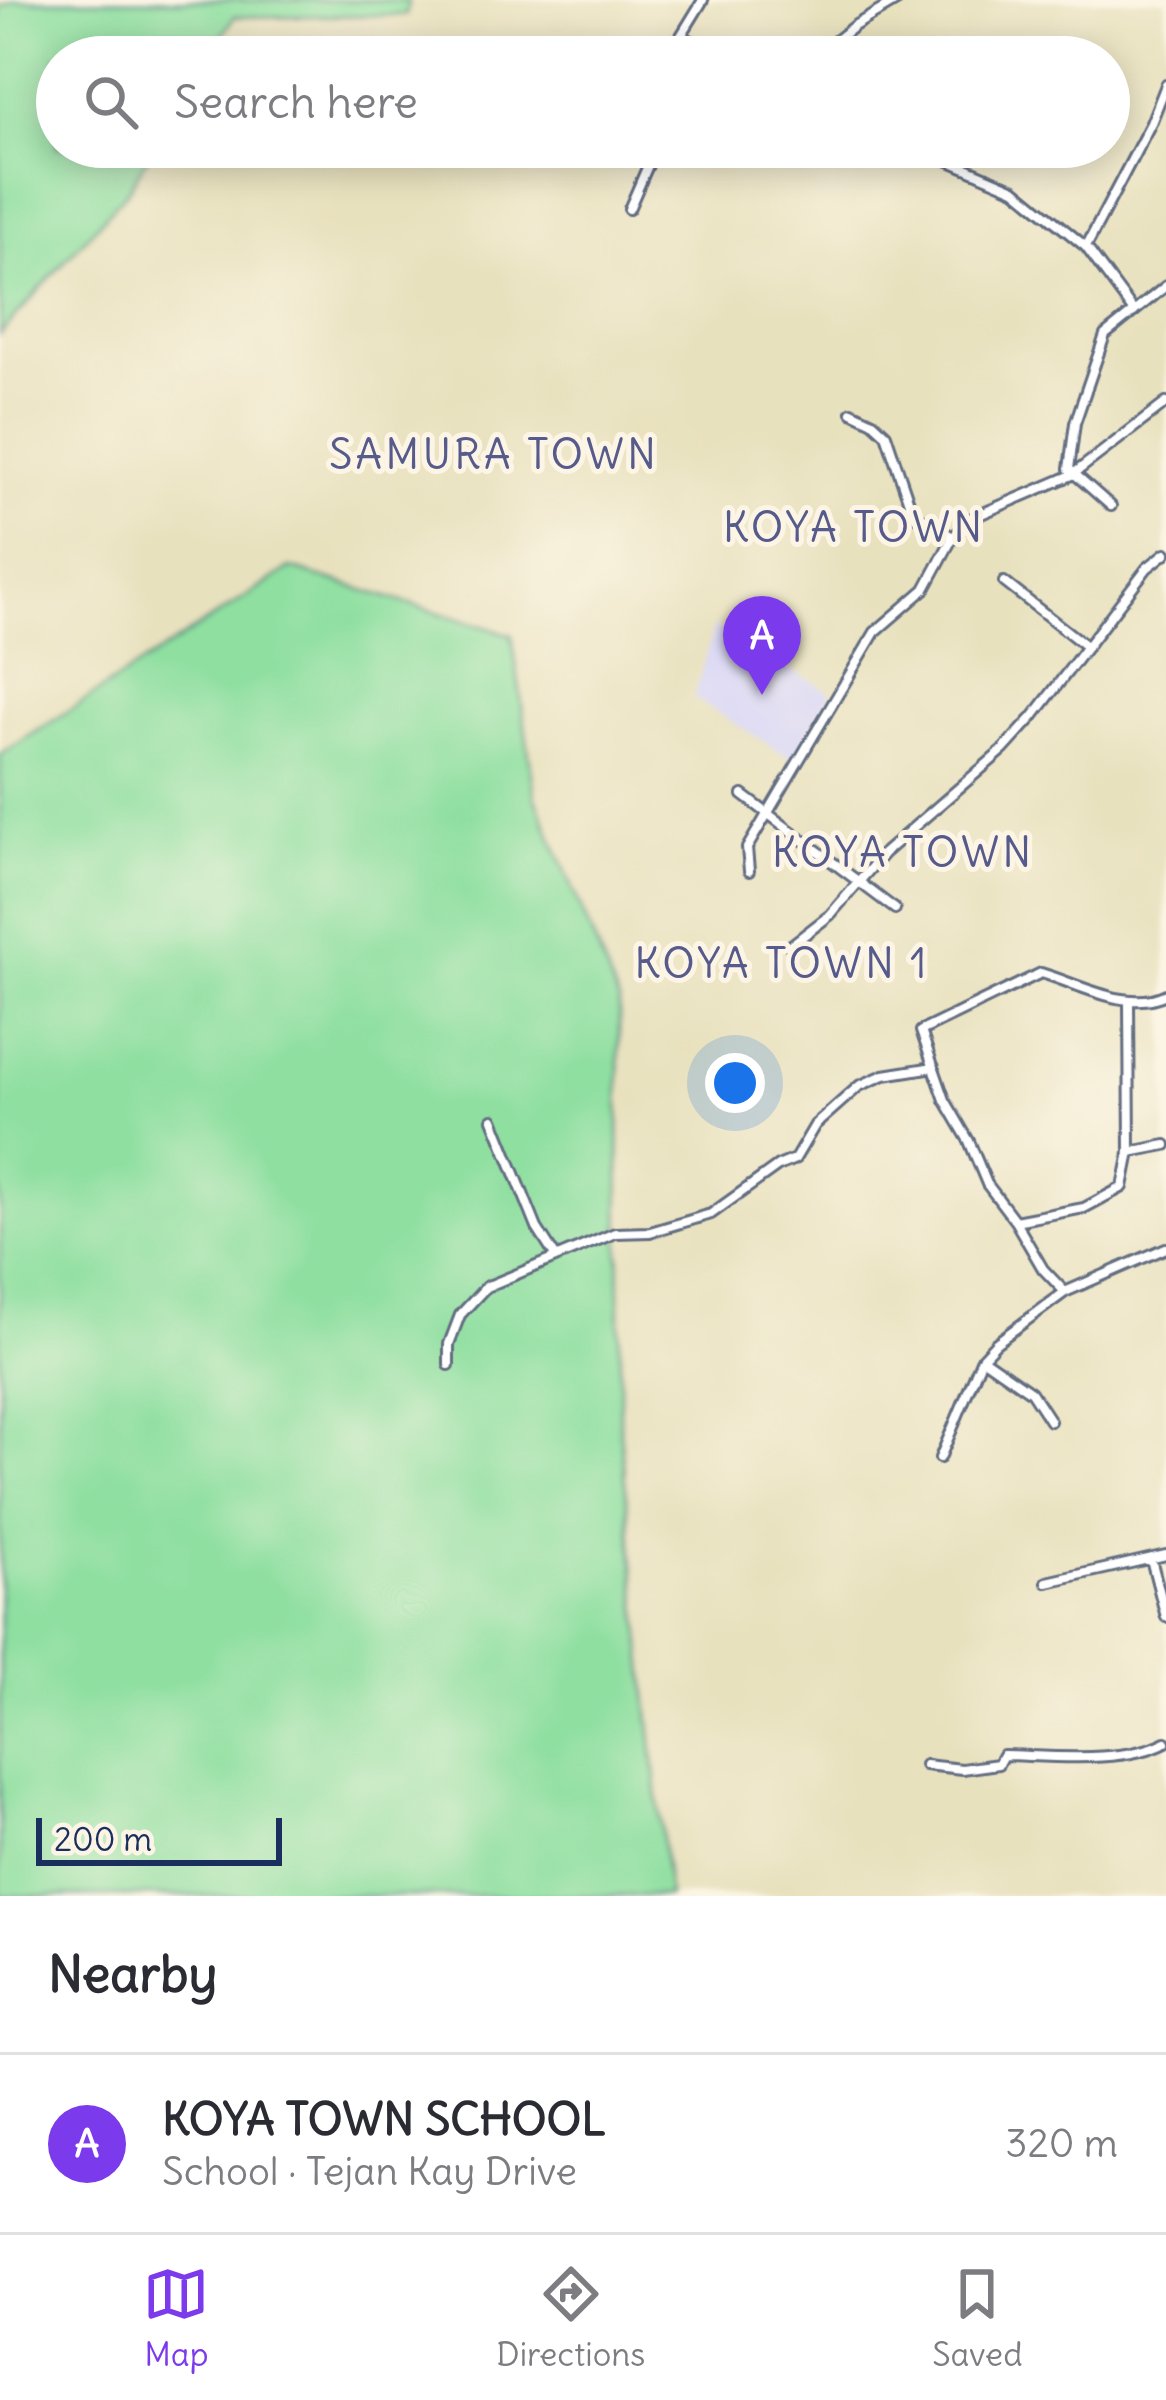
<!DOCTYPE html>
<meta charset="utf-8">
<style>
:root{--surface:#fff;--page:#f2f2f3;--text:#2b2b33;--muted:#7c7c81;--line:#e1e1e2;--accent:#7c3aed}
body{margin:0;font-family:Delius,sans-serif;background:var(--page);color:var(--text)}
.scale{position:absolute;left:36px;bottom:30px;width:246px;box-sizing:border-box;padding-left:12px;border:6px solid #1b2f5e;border-top:0;font-size:33px;line-height:42px;white-space:nowrap;color:#1b2f5e;-webkit-text-stroke:9px #fcf5e5;paint-order:stroke}
.you{position:absolute;left:735px;top:1083px;width:42px;height:42px;margin:-30px;border:9px solid #fff;border-radius:50%;background:#1a73e8;box-shadow:0 0 0 18px #1a73e833}
.badge{display:grid;place-items:center;width:78px;height:78px;border-radius:50%;background:var(--accent);color:#fff;font-size:39px;font-weight:700}
.pin{position:absolute;translate:-50% -99px;filter:drop-shadow(0 3px 6px #0008)}
.pin::after{content:'';position:absolute;top:63px;width:42px;height:36px;background:inherit;clip-path:polygon(0 0,100% 0,50% 100%)}
.list{margin:0;padding:0;list-style:none}
h2{display:flex;justify-content:space-between;align-items:center;height:156px;margin:0;padding:0 48px;font-size:51px}
h2 small{font-size:39px;font-weight:400;color:var(--muted)}
.list li{display:grid;grid-template-columns:78px 1fr auto;gap:36px;align-items:center;box-sizing:border-box;height:180px;padding:0 48px;border-top:3px solid var(--line)}
.list b{display:block;font-size:45px;white-space:nowrap}
.list p{margin:0;font-size:39px;white-space:nowrap;color:var(--muted)}
.list em{font-size:39px;font-style:normal;color:var(--muted)}
.icon{flex:none;width:66px;height:66px;fill:none;stroke:currentColor;stroke-width:2;stroke-linecap:round;stroke-linejoin:round}
.map{position:relative;flex:none;width:1166px;height:1896px;overflow:hidden}
.search{position:absolute;background:var(--surface);box-shadow:0 6px 30px #0003;left:36px;right:36px;top:36px;height:132px;display:flex;align-items:center;gap:30px;box-sizing:border-box;padding:0 42px;border-radius:66px;color:var(--muted);font-size:45px}
.sheet{height:336px;background:var(--surface)}
nav{display:flex;justify-content:space-around;align-items:center;box-sizing:border-box;height:168px;border-top:3px solid var(--line);background:var(--surface);font-size:33px;color:var(--muted)}
nav a{display:grid;justify-items:center;gap:6px}
nav .on{color:var(--accent)}
.map>svg:first-child{display:block}
.built{fill:#d9d7f8}
.green{fill:#8edfa0;stroke:#54877f;stroke-width:3}
.lines{fill:none;stroke-linecap:round;stroke-linejoin:round}
.minor-casing{stroke:#636d80;stroke-width:14}
.minor{stroke:#fff;stroke-width:8}
.labels{text-anchor:middle;stroke-width:10;stroke-linejoin:round;paint-order:stroke}
.neighbourhood-label{font-size:42px;letter-spacing:3px;fill:#575b8c;stroke:#fcf5e5}
</style>
<div class="map">
<svg width="1166" height="1896" viewBox="0 0 1166 1896">
<rect width="100%" height="100%" fill="#fcf5e5"/>
<filter id="ink" filterUnits="userSpaceOnUse"><feTurbulence type="fractalNoise" baseFrequency=".00833" numOctaves="2"/><feDisplacementMap in="SourceGraphic" scale="24" xChannelSelector="R" yChannelSelector="G"/><feConvolveMatrix kernelMatrix="1 2 1 2 8 2 1 2 1" color-interpolation-filters="sRGB"/></filter>
<filter id="wash" filterUnits="userSpaceOnUse"><feTurbulence type="fractalNoise" baseFrequency=".004" numOctaves="4" result="noise"/><feDisplacementMap in="SourceGraphic" scale="48" xChannelSelector="R" yChannelSelector="G"/><feGaussianBlur stdDeviation="2.7" result="paint"/><feColorMatrix in="noise" values="0 0 0 0 0 0 0 0 0 0 0 0 0 0 0 0 0 1.4 0 .05"/><feComposite in="paint" operator="in"/></filter>
<g filter="url(#wash)">
<rect width="100%" height="100%" fill="#e8e1be"/>
<!-- built -->
<path class="built" d="M 714,626 L 831,692 L 794,760 L 694,698 Z"/>
<!-- green -->
<path class="green" d="M 15,0 L 408,0 L 406,15 L 234,17 L 209,57 L 57,57 L 57,147 L 154,147 L 128,190 L 0,334 L 0,7 Z
M 291,568 L 512,635 L 535,796 L 619,1002 L 620,1433 L 668,1896 L 0,1896 L 0,755 Z"/>
</g>
<g filter="url(#ink)">
<g class="lines">
<!-- minor casing -->
<g class="minor-casing">
<path id="minor" d="M 682,36 L 722,57
M 668,57 L 703,0
M 815,57 L 854,26 L 898,0
M 917,147 L 1015,189 L 1086,247 L 1134,312
M 629,209 L 656,147
M 1086,247 L 1151,123 L 1166,85
M 852,412 L 873,422 L 886,434 L 913,514 L 953,537
M 1111,506 L 1069,469 L 1075,423 L 1105,335 L 1166,286
M 1004,582 L 1087,647
M 743,795 L 895,909
M 749,871 L 747,848 L 875,632 L 925,589 L 953,537 L 974,517 L 1072,475 L 1166,403
M 790,946 L 830,915 L 884,853 L 1003,750 L 1033,717 L 1147,568 L 1166,553
M 493,1119 L 537,1228 L 555,1256
M 1130,1152 L 1166,1145
M 1015,1221 L 1084,1208 L 1123,1187 L 1130,1152 L 1129,1001
M 1065,1292 L 1043,1269 L 1015,1221 L 987,1184 L 969,1141 L 945,1100 L 921,1031 L 1041,973 C 1079,984 1128,1013 1166,994
M 982,1358 L 1031,1392 L 1050,1421
M 449,1365 L 449,1344 L 460,1315 L 486,1287 L 615,1233 L 650,1232 L 711,1214 L 778,1166 L 795,1159 L 815,1125 L 859,1086 L 884,1075 L 934,1067
M 940,1458 L 982,1358 L 996,1343 L 1065,1292 L 1166,1248
M 1151,1559 L 1166,1617
M 1047,1582 L 1166,1555
M 925,1765 L 962,1769 L 998,1764 L 1003,1755 C 1050,1756 1124,1764 1166,1742"/>
</g>
<!-- minor -->
<use href="#minor" class="minor"/>
</g>
</g>
<g class="labels">
<!-- neighbourhood labels -->
<g class="neighbourhood-label">
<text x="494" y="469">SAMURA TOWN</text>
<text x="854" y="542">KOYA TOWN</text>
<text x="903" y="867">KOYA TOWN</text>
<text x="782" y="978">KOYA TOWN 1</text>
</g>
</g>
</svg>
<div class="scale">200 m</div>
<div class="you"></div>
<div class="pin badge" style="left:762px;top:695px">A</div>
<div class="search"><svg class="icon" aria-label="search" viewBox="0 0 24 24"><circle cx="10" cy="10" r="6"/><path d="M15 15l6 6"/></svg>Search here</div>
</div>
<section class="sheet">
<h2>Nearby<small></small></h2>
<ul class="list">
<li><span class="badge">A</span><div><b>KOYA TOWN SCHOOL</b><p>School · Tejan Kay Drive</p></div><em>320 m</em></li>
</ul>
</section>
<nav>
<a class="on"><svg class="icon" aria-label="map" viewBox="0 0 24 24"><path d="M3 6l6-2 6 2 6-2v14l-6 2-6-2-6 2zM9 4v14M15 6v14"/></svg>Map</a>
<a><svg class="icon" aria-label="directions" viewBox="0 0 24 24"><path d="M12 3l9 9-9 9-9-9zM9 14v-3h6M13 9l2 2-2 2"/></svg>Directions</a>
<a><svg class="icon" aria-label="saved" viewBox="0 0 24 24"><path d="M7 4h10v16l-5-4-5 4z"/></svg>Saved</a>
</nav>
